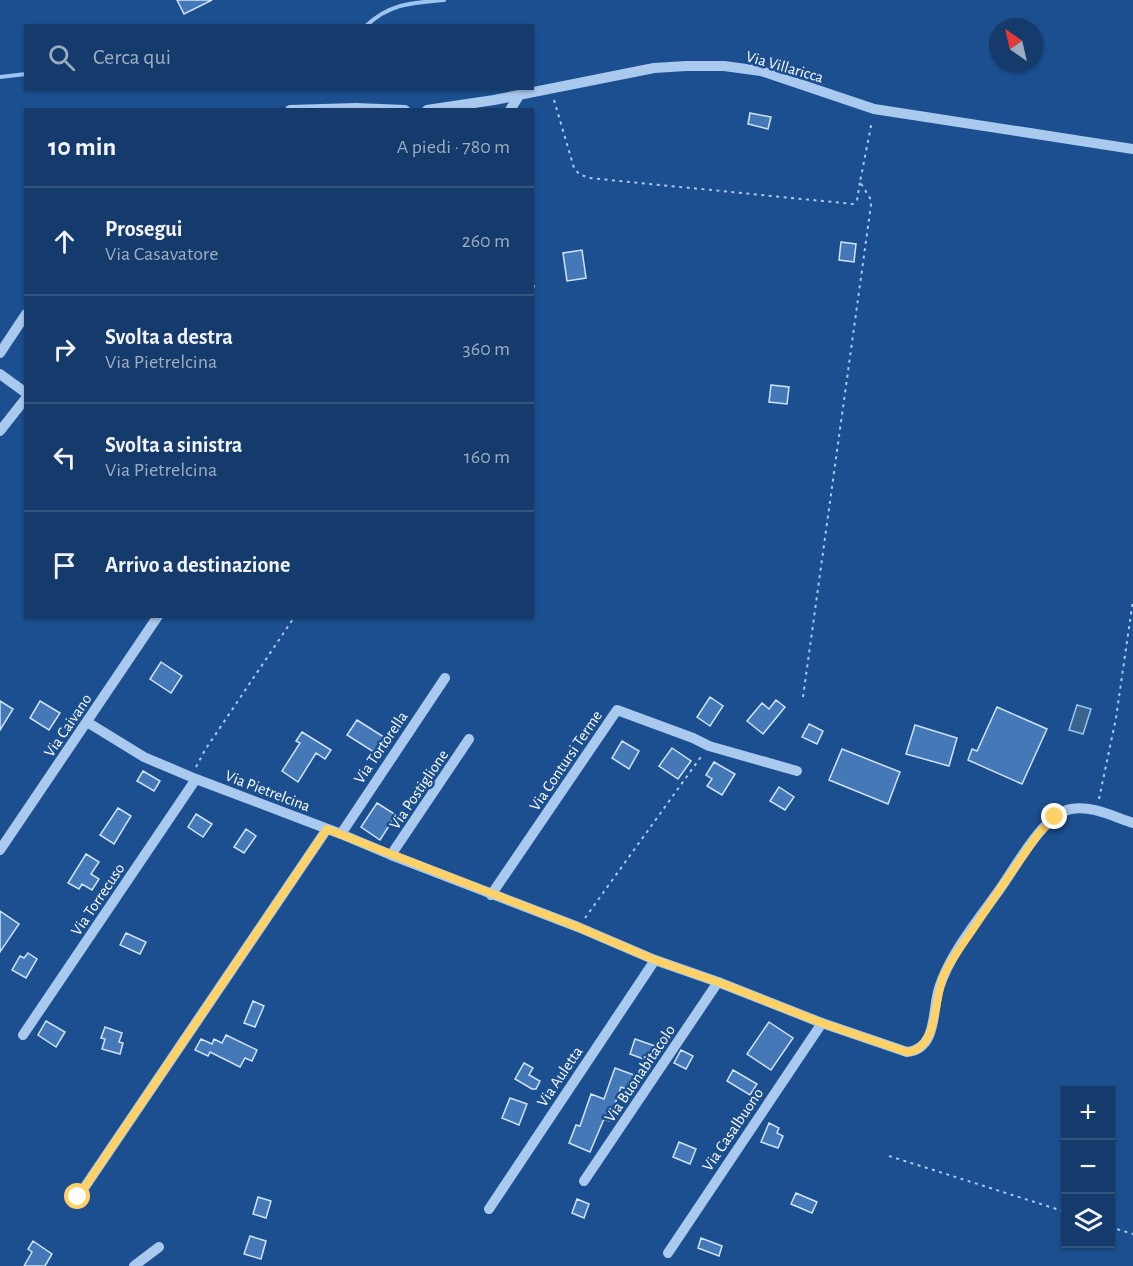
<!DOCTYPE html>
<html lang="it">
<meta charset="utf-8">
<style>
:root{--surface:#143b6b;--page:#214673;--text:#f1f3f6;--muted:#9dadc1;--line:#33557e}
body{margin:0;font-family:"Alegreya Sans",sans-serif;background:var(--page);color:var(--text)}
.controls{position:absolute;right:18px;bottom:18px;display:grid;overflow:hidden;border-radius:0px;box-shadow:0 2px 4px #0004}
.controls button{width:54px;height:54px;display:grid;place-items:center;padding:0;border:0;border-bottom:2px solid var(--line);background:var(--surface);color:var(--text);font:30px sans-serif}
.compass{position:absolute;left:989px;top:18px;width:54px;height:54px;border-radius:50%;background:var(--surface);box-shadow:0 2px 4px #0004;rotate:326deg}
.stop{position:absolute;width:18px;height:18px;margin:-14px;border:4px solid #ffd166;border-radius:50%;background:#fff}
.stop.end{background:#ffd166;border-color:#fff;box-shadow:0 2px 6px #0008}
.list{margin:0;padding:0;list-style:none}
h2{display:flex;justify-content:space-between;align-items:center;height:78px;margin:0;padding:0 24px;font-size:26px}
h2 small{font-size:20px;font-weight:400;color:var(--muted)}
.list li{display:grid;grid-template-columns:39px 1fr auto;gap:18px;align-items:center;box-sizing:border-box;height:108px;padding:0 24px;border-top:2px solid var(--line)}
.list b{display:block;font-size:22px;white-space:nowrap}
.list p{margin:0;font-size:20px;white-space:nowrap;color:var(--muted)}
.list em{font-size:20px;font-style:normal;color:var(--muted)}
.icon{flex:none;width:33px;height:33px;fill:none;stroke:currentColor;stroke-width:2;stroke-linecap:round;stroke-linejoin:round}
.map{position:relative;flex:none;width:1133px;height:1266px;overflow:hidden}
.search{position:absolute;background:var(--surface);box-shadow:0 2px 4px #0004;left:24px;top:24px;width:510px;height:66px;display:flex;align-items:center;gap:15px;box-sizing:border-box;padding:0 21px;border-radius:0px;color:var(--muted);font-size:22px}
.panel{position:absolute;background:var(--surface);box-shadow:0 2px 4px #0004;left:24px;top:108px;width:510px;height:510px;border-radius:0px}
.map>svg:first-child{display:block}
.water{fill:#3c6290;stroke:#9cc4f0;stroke-width:1.5}
.lines{fill:none;stroke-linecap:round;stroke-linejoin:round}
.stream{stroke:#9cc4f0;stroke-width:4}
.building{fill:#4478b7;stroke:#cfe3fa;stroke-width:1.5}
.path{stroke:#a9c9ee;stroke-width:2;stroke-dasharray:3 4.5;stroke-linecap:butt}
.minor{stroke:#a9c9ee;stroke-width:10}
.route{stroke:#ffd166;stroke-width:8}
.labels{text-anchor:middle;stroke-width:5;stroke-linejoin:round;paint-order:stroke}
.street-label{font-size:16px;fill:#fff;stroke:#1b4f8f}
</style>
<div class="map">
<svg width="1133" height="1266" viewBox="0 0 1133 1266">
<rect width="100%" height="100%" fill="#1b4f8f"/>
<!-- water -->
<path class="water" d="M 1077,705 L 1091,709 L 1083,734 L 1069,730 Z"/>
<g class="lines">
<!-- stream -->
<path class="stream" d="M 366,26 C 390,3 413,3 444,0
M 0,77 L 26,74"/>
</g>
<!-- building -->
<path class="building" d="M 177,0 L 212,0 L 184,14 Z
M 750,113 L 771,117 L 768,129 L 748,124 Z
M 841,242 L 856,244 L 854,262 L 839,260 Z
M 582,250 L 586,278 L 567,281 L 563,253 Z
M 771,385 L 789,387 L 787,404 L 769,402 Z
M 161,662 L 182,676 L 171,693 L 150,679 Z
M 710,697 L 723,706 L 710,726 L 697,717 Z
M 776,700 L 785,707 L 763,734 L 747,721 L 762,703 L 769,709 Z
M 0,701 L 13,709 L 0,730 Z
M 40,701 L 60,713 L 49,730 L 30,718 Z
M 997,707 L 1047,729 L 1022,784 L 968,760 L 972,749 L 977,751 Z
M 357,720 L 387,739 L 377,754 L 347,735 Z
M 809,724 L 823,731 L 817,744 L 802,737 Z
M 915,725 L 957,738 L 949,766 L 906,754 Z
M 302,732 L 331,750 L 325,759 L 316,753 L 298,782 L 282,771 L 300,743 L 296,741 Z
M 622,741 L 639,751 L 629,769 L 612,758 Z
M 672,748 L 691,761 L 678,779 L 659,766 Z
M 842,749 L 900,772 L 888,804 L 829,780 Z
M 714,762 L 735,774 L 722,795 L 707,786 L 712,779 L 706,775 Z
M 143,771 L 160,781 L 154,791 L 137,781 Z
M 779,787 L 794,797 L 785,810 L 770,801 Z
M 377,803 L 396,815 L 380,840 L 361,827 Z
M 118,808 L 131,816 L 114,844 L 100,835 Z
M 196,814 L 212,824 L 203,837 L 188,827 Z
M 246,829 L 256,836 L 244,853 L 234,847 Z
M 86,854 L 99,862 L 91,874 L 99,879 L 92,890 L 82,884 L 79,889 L 68,883 Z
M 0,911 L 19,924 L 0,952 Z
M 126,933 L 146,942 L 140,954 L 120,945 Z
M 28,953 L 37,959 L 26,978 L 12,970 L 20,956 L 24,958 Z
M 253,1001 L 264,1006 L 255,1027 L 244,1023 Z
M 46,1021 L 65,1032 L 56,1047 L 38,1035 Z
M 769,1022 L 793,1038 L 771,1070 L 747,1054 Z
M 105,1027 L 122,1033 L 119,1042 L 123,1043 L 120,1054 L 102,1049 L 105,1039 L 101,1038 Z
M 226,1035 L 257,1050 L 252,1061 L 245,1058 L 240,1067 L 210,1052 L 208,1056 L 195,1050 L 201,1039 L 212,1044 L 214,1039 L 222,1043 Z
M 635,1039 L 655,1046 L 649,1061 L 630,1054 Z
M 681,1050 L 693,1056 L 686,1069 L 674,1063 Z
M 524,1063 L 533,1068 L 529,1075 L 540,1081 L 536,1089 L 532,1089 L 515,1079 Z
M 615,1068 L 634,1075 L 629,1090 L 621,1087 L 609,1121 L 604,1119 L 590,1152 L 569,1143 L 576,1125 L 580,1126 L 591,1094 L 604,1099 Z
M 733,1070 L 757,1084 L 750,1095 L 727,1081 Z
M 510,1098 L 527,1104 L 519,1125 L 502,1118 Z
M 769,1123 L 779,1128 L 777,1133 L 783,1136 L 778,1148 L 761,1142 Z
M 679,1142 L 696,1149 L 690,1164 L 673,1157 Z
M 796,1193 L 817,1202 L 812,1213 L 791,1204 Z
M 258,1197 L 271,1201 L 266,1218 L 253,1214 Z
M 577,1199 L 589,1204 L 584,1218 L 572,1213 Z
M 250,1236 L 266,1241 L 261,1259 L 244,1254 Z
M 701,1238 L 722,1246 L 719,1256 L 698,1248 Z
M 33,1241 L 52,1254 L 45,1266 L 24,1266 L 32,1252 L 28,1249 Z"/>
<g class="lines">
<!-- path -->
<path class="path" d="M 554,100 L 574,168 L 579,174 L 589,178 L 853,204 L 857,200 L 860,182
M 532,286 L 537,287
M 803,697 L 871,205 L 870,198 L 860,182 L 872,121
M 196,767 L 205,750 L 295,616
M 1099,799 L 1116,718 L 1133,600
M 585,918 L 703,754
M 889,1156 L 1066,1212
M 1110,1227 L 1133,1234"/>
<!-- minor -->
<path class="minor" d="M 290,110 L 356,108 L 405,110
M 427,110 L 494,100 L 654,68 L 686,66 L 724,66 L 761,71 L 874,109 L 1133,149
M 510,110 L 520,94
M 0,353 L 26,314
M 0,374 L 26,393
M 0,431 L 26,398
M 87,722 L 144,757 L 196,779 L 341,834 L 391,855 L 578,927 L 655,960 L 718,982 L 822,1023 L 907,1052 C 938,1049 932,1009 939,988 C 951,951 980,918 1002,886 C 1015,867 1028,844 1044,827 C 1052,819 1060,811 1071,809 C 1092,805 1114,817 1133,823
M 341,834 L 445,678
M 0,850 L 158,616
M 391,855 L 469,739
M 491,895 L 617,710 L 693,738 L 709,746 L 797,771
M 23,1035 L 196,779
M 584,1181 L 718,982
M 78,1197 L 327,829
M 489,1209 L 655,960
M 668,1253 L 822,1023
M 134,1266 L 159,1247"/>
</g>
<g class="lines">
<!-- route -->
<path class="route" d="M 78,1197 L 327,829 L 578,927 L 655,960 L 718,982 L 822,1023 L 907,1052 C 939,1049 933,999 944,975 C 951,959 963,944 973,929 C 994,897 1016,866 1038,834 L 1055,817"/>
</g>
<g class="labels">
<!-- street labels -->
<g class="street-label">
<text transform="translate(785 66) rotate(16)" y="6">Via Villaricca</text>
<text transform="translate(67 725) rotate(-56)" y="6">Via Caivano</text>
<text transform="translate(380 747) rotate(-56)" y="6">Via Tortorella</text>
<text transform="translate(565 760) rotate(-56)" y="6">Via Contursi Terme</text>
<text transform="translate(418 789) rotate(-56)" y="6">Via Postiglione</text>
<text transform="translate(268 790) rotate(21)" y="6">Via Pietrelcina</text>
<text transform="translate(97 899) rotate(-56)" y="6">Via Torrecuso</text>
<text transform="translate(639 1073) rotate(-56)" y="6">Via Buonabitacolo</text>
<text transform="translate(559 1076) rotate(-56)" y="6">Via Auletta</text>
<text transform="translate(732 1129) rotate(-56)" y="6">Via Casalbuono</text>
</g>
</g>
</svg>
<div class="controls">
<button>+</button>
<button>−</button>
<button><svg class="icon" aria-label="layers" viewBox="0 0 24 24"><path d="M12 4l9 5-9 5-9-5zM3 14l9 5 9-5"/></svg></button>
</div>
<svg class="compass" viewBox="-18 -18 36 36"><path d="M0-13l5 13h-10z" fill="#e53935"/><path d="M0 13l5-13h-10z" fill="#9dadc1"/></svg>
<div class="stop" style="left:78px;top:1197px"></div>
<div class="stop end" style="left:1055px;top:817px"></div>
<div class="search"><svg class="icon" aria-label="search" viewBox="0 0 24 24"><circle cx="10" cy="10" r="6"/><path d="M15 15l6 6"/></svg>Cerca qui</div>
<section class="panel">
<h2>10 min<small>A piedi · 780 m</small></h2>
<ul class="list">
<li><svg class="icon" aria-label="ahead" viewBox="0 0 24 24"><path d="M12 20V5M6 11l6-6 6 6"/></svg><div><b>Prosegui</b><p>Via Casavatore</p></div><em>260 m</em></li>
<li><svg class="icon" aria-label="right" viewBox="0 0 24 24"><path d="M7 20v-9h11M14 6l5 5-5 5"/></svg><div><b>Svolta a destra</b><p>Via Pietrelcina</p></div><em>360 m</em></li>
<li><svg class="icon" aria-label="left" viewBox="0 0 24 24"><path d="M17 20v-9H6M10 6l-5 5 5 5"/></svg><div><b>Svolta a sinistra</b><p>Via Pietrelcina</p></div><em>160 m</em></li>
<li><svg class="icon" aria-label="arrive" viewBox="0 0 24 24"><path d="M6 21V4h12l-3 4 3 4H6"/></svg><div><b>Arrivo a destinazione</b></div></li>
</ul>
</section>
</div>
